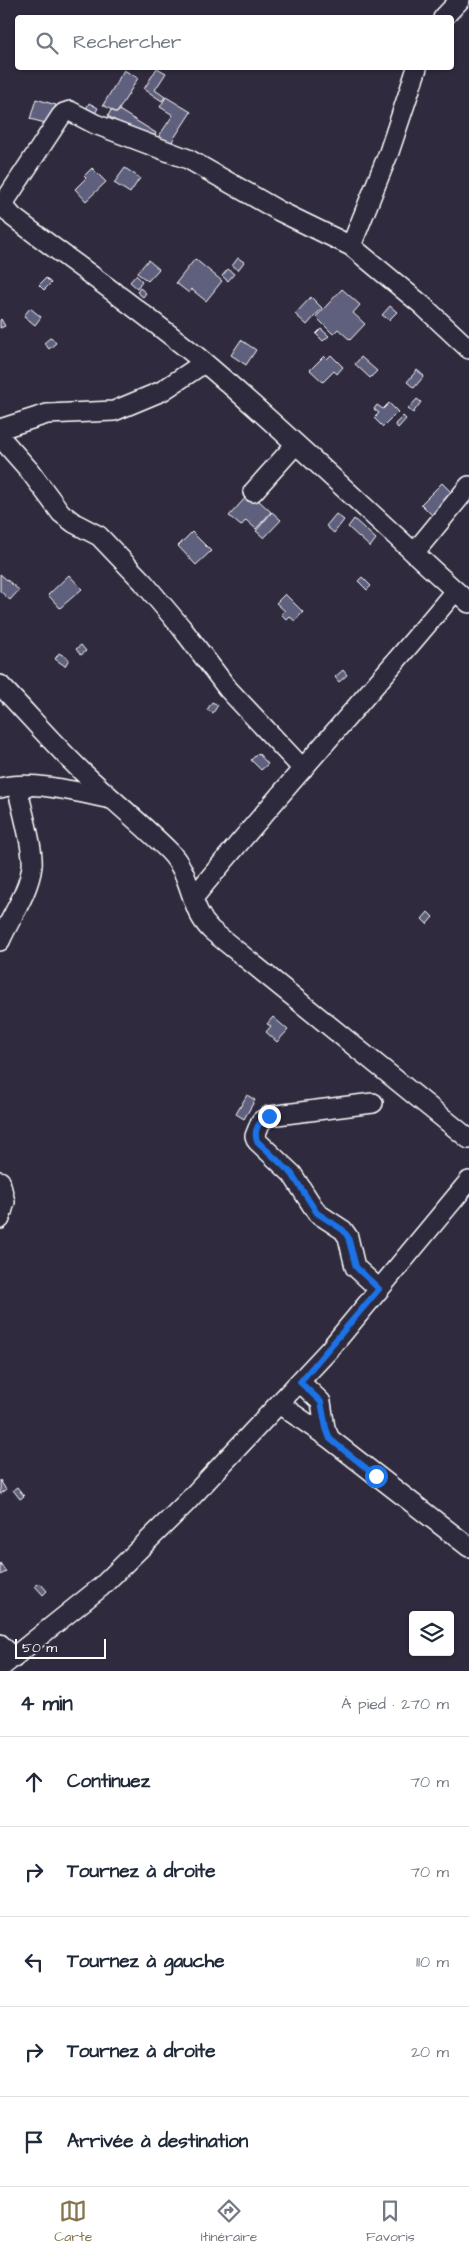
<!DOCTYPE html>
<html lang="fr">
<meta charset="utf-8">
<style>
:root{--surface:#fff;--page:#f2f2f3;--text:#1f2937;--muted:#747a83;--line:#e0e1e3;--accent:#84754c}
body{margin:0;font-family:"Architects Daughter",sans-serif;background:var(--page);color:var(--text)}
.controls{position:absolute;right:15px;bottom:15px;display:grid;overflow:hidden;border-radius:5px;box-shadow:0 1px 4px #0004}
.controls button{width:45px;height:45px;display:grid;place-items:center;padding:0;border:0;border-bottom:1px solid var(--line);background:var(--surface);color:var(--text);font:25px sans-serif}
.scale{position:absolute;left:15px;bottom:12px;width:91px;box-sizing:border-box;padding-left:5px;border:2px solid #fff;border-top:0;font-size:14px;line-height:18px;white-space:nowrap;color:#fff;-webkit-text-stroke:4px #2f2a3d;paint-order:stroke}
.stop{position:absolute;width:15px;height:15px;margin:-11px;border:4px solid #1a73e8;border-radius:50%;background:#fff}
.stop.end{background:#1a73e8;border-color:#fff;box-shadow:0 1px 5px #0008}
.list{margin:0;padding:0;list-style:none}
h2{display:flex;justify-content:space-between;align-items:center;height:65px;margin:0;padding:0 20px;font-size:21px}
h2 small{font-size:16px;font-weight:400;color:var(--muted)}
.list li{display:grid;grid-template-columns:32px 1fr auto;gap:15px;align-items:center;box-sizing:border-box;height:90px;padding:0 20px;border-top:1px solid var(--line)}
.list b{display:block;font-size:19px;white-space:nowrap}
.list em{font-size:16px;font-style:normal;color:var(--muted)}
.icon{flex:none;width:28px;height:28px;fill:none;stroke:currentColor;stroke-width:2;stroke-linecap:round;stroke-linejoin:round}
.map{position:relative;flex:none;width:469px;height:1671px;overflow:hidden}
.search{position:absolute;background:var(--surface);box-shadow:0 1px 4px #0004;left:15px;right:15px;top:15px;height:55px;display:flex;align-items:center;gap:12px;box-sizing:border-box;padding:0 18px;border-radius:5px;color:var(--muted);font-size:19px}
.sheet{height:515px;background:var(--surface)}
nav{display:flex;justify-content:space-around;align-items:center;box-sizing:border-box;height:70px;border-top:1px solid var(--line);background:var(--surface);font-size:14px;color:var(--muted)}
nav a{display:grid;justify-items:center;gap:2px}
nav .on{color:var(--accent)}
.map>svg:first-child{display:block}
.building{fill:#5f607d;stroke:#fff}
.lines{fill:none;stroke-linecap:round;stroke-linejoin:round}
.minor-casing{stroke:#fff;stroke-width:22}
.minor{stroke:#2f2a3d;stroke-width:19}
.route{stroke:#1a73e8;stroke-width:6}
</style>
<div class="map">
<svg width="469" height="1671" viewBox="0 0 469 1671">
<rect width="100%" height="100%" fill="#2f2a3d"/>
<filter id="ink" filterUnits="userSpaceOnUse"><feTurbulence type="fractalNoise" baseFrequency=".02" numOctaves="2"/><feDisplacementMap in="SourceGraphic" scale="10" xChannelSelector="R" yChannelSelector="G"/><feConvolveMatrix kernelMatrix="1 2 1 2 8 2 1 2 1" color-interpolation-filters="sRGB"/></filter>
<g filter="url(#ink)">
<!-- building -->
<path class="building" d="M 157,68 L 166,73 L 155,90 L 165,97 L 162,101 L 144,89 Z
M 124,70 L 138,78 L 117,113 L 103,105 Z
M 166,97 L 191,112 L 169,146 L 157,139 L 173,115 L 160,107 Z
M 36,99 L 56,105 L 49,124 L 30,119 Z
M 89,103 L 98,108 L 91,121 L 73,111 L 77,104 L 86,109 Z
M 111,110 L 117,113 L 119,110 L 156,133 L 151,142 L 108,116 Z
M 92,168 L 106,182 L 86,201 L 75,189 L 86,178 L 84,176 Z
M 125,168 L 140,178 L 130,193 L 114,183 Z
M 238,258 L 244,262 L 238,270 L 232,266 Z
M 195,259 L 222,281 L 206,301 L 191,289 L 189,293 L 176,283 Z
M 148,260 L 159,269 L 148,281 L 137,273 Z
M 228,269 L 234,274 L 228,281 L 222,276 Z
M 136,275 L 142,281 L 137,288 L 130,282 Z
M 46,278 L 51,283 L 44,290 L 39,285 Z
M 140,288 L 146,293 L 143,297 L 137,292 Z
M 342,289 L 360,305 L 353,313 L 365,324 L 350,340 L 338,329 L 333,334 L 316,317 Z
M 311,297 L 322,308 L 307,325 L 295,314 Z
M 390,306 L 397,312 L 389,320 L 382,315 Z
M 30,308 L 41,317 L 35,325 L 24,316 Z
M 1,319 L 5,326 L 0,328 L 0,320 Z
M 321,329 L 329,336 L 323,341 L 316,334 Z
M 51,337 L 56,343 L 49,349 L 44,343 Z
M 241,340 L 256,350 L 246,365 L 231,355 Z
M 331,355 L 343,367 L 337,374 L 334,371 L 323,382 L 310,370 L 324,356 L 327,359 Z
M 361,357 L 377,371 L 370,378 L 355,364 Z
M 417,370 L 424,376 L 414,388 L 407,382 Z
M 417,399 L 421,402 L 413,413 L 408,409 Z
M 389,403 L 398,412 L 383,427 L 374,418 L 379,413 L 374,409 L 377,405 L 383,409 Z
M 403,416 L 406,419 L 398,428 L 395,424 Z
M 442,483 L 455,496 L 434,517 L 421,504 Z
M 247,496 L 254,502 L 257,499 L 271,512 L 256,529 L 246,520 L 241,526 L 229,516 Z
M 272,512 L 281,520 L 264,538 L 256,531 Z
M 336,514 L 344,520 L 334,533 L 326,526 Z
M 354,519 L 376,539 L 370,547 L 348,527 Z
M 192,532 L 211,551 L 196,565 L 178,546 Z
M 0,574 L 19,590 L 10,600 L 0,591 Z
M 69,575 L 82,589 L 60,608 L 48,595 Z
M 362,577 L 371,586 L 367,590 L 358,581 Z
M 285,594 L 303,612 L 295,621 L 290,617 L 287,620 L 281,614 L 285,611 L 276,603 Z
M 81,645 L 86,651 L 81,655 L 76,649 Z
M 59,653 L 69,659 L 65,666 L 55,659 Z
M 343,670 L 347,675 L 339,682 L 335,677 Z
M 212,702 L 218,705 L 213,713 L 207,710 Z
M 258,753 L 268,764 L 261,770 L 251,760 Z
M 428,912 L 433,917 L 427,924 L 422,919 Z
M 273,1017 L 288,1030 L 277,1042 L 266,1032 L 271,1026 L 267,1024 Z
M 247,1095 L 255,1100 L 244,1119 L 236,1114 Z
M 0,1480 L 6,1490 L 0,1494 Z
M 17,1487 L 24,1496 L 20,1499 L 13,1490 Z
M 0,1563 L 6,1572 L 0,1575 Z
M 40,1583 L 47,1591 L 43,1595 L 35,1586 Z"/>
<g class="lines">
<!-- minor casing -->
<g class="minor-casing">
<path id="minor" d="M 443,18 L 460,0
M 0,202 L 13,217 C 77,266 144,312 206,364 C 296,441 381,524 469,603
M 3,204 L 61,116 L 64,113 L 70,111 L 95,124 L 188,159 L 279,211 L 351,246 L 422,305 L 469,349
M 351,246 L 389,152 L 417,68
M 0,429 L 47,414 L 114,411 L 162,391 L 204,363
M 0,437 L 29,470 L 61,513 L 74,523 L 99,536 L 143,582 L 181,627 L 228,689 L 303,769
M 253,492 L 296,444
M 414,553 L 469,486
M 0,685 C 30,716 58,750 90,779 C 116,803 144,826 169,851 C 194,877 188,907 211,930 L 469,1139
M 0,788 C 31,780 79,792 110,799
M 194,897 C 279,793 370,694 455,591
M 0,941 C 10,918 29,892 32,866 C 34,849 21,806 17,786
M 373,1103 L 269,1116 L 261,1121 L 255,1136 L 257,1141 L 292,1174 L 317,1213 L 343,1230 L 348,1237 L 355,1267 L 379,1289
M 0,1181 L 5,1202 L 0,1219
M 300,1382 L 321,1402 L 325,1428 L 330,1439 L 469,1547
M 279,1404 L 330,1439
M 0,1644 L 14,1658
M 0,1668 L 101,1587 L 185,1504 L 329,1350 L 469,1181"/>
</g>
<!-- minor -->
<use href="#minor" class="minor"/>
</g>
</g>
<g class="lines" filter="url(#ink)">
<!-- route -->
<path class="route" d="M 269,1116 C 259,1121 253,1130 257,1141 L 292,1174 L 317,1213 L 343,1230 L 348,1237 L 356,1267 L 379,1289 L 300,1382 L 321,1402 L 326,1428 L 330,1439 L 376,1476"/>
</g>
</svg>
<div class="controls">
<button><svg class="icon" aria-label="layers" viewBox="0 0 24 24"><path d="M12 4l9 5-9 5-9-5zM3 14l9 5 9-5"/></svg></button>
</div>
<div class="scale">50 m</div>
<div class="stop" style="left:376px;top:1476px"></div>
<div class="stop end" style="left:269px;top:1116px"></div>
<div class="search"><svg class="icon" aria-label="search" viewBox="0 0 24 24"><circle cx="10" cy="10" r="6"/><path d="M15 15l6 6"/></svg>Rechercher</div>
</div>
<section class="sheet">
<h2>4 min<small>À pied · 270 m</small></h2>
<ul class="list">
<li><svg class="icon" aria-label="ahead" viewBox="0 0 24 24"><path d="M12 20V5M6 11l6-6 6 6"/></svg><div><b>Continuez</b></div><em>70 m</em></li>
<li><svg class="icon" aria-label="right" viewBox="0 0 24 24"><path d="M7 20v-9h11M14 6l5 5-5 5"/></svg><div><b>Tournez à droite</b></div><em>70 m</em></li>
<li><svg class="icon" aria-label="left" viewBox="0 0 24 24"><path d="M17 20v-9H6M10 6l-5 5 5 5"/></svg><div><b>Tournez à gauche</b></div><em>110 m</em></li>
<li><svg class="icon" aria-label="right" viewBox="0 0 24 24"><path d="M7 20v-9h11M14 6l5 5-5 5"/></svg><div><b>Tournez à droite</b></div><em>20 m</em></li>
<li><svg class="icon" aria-label="arrive" viewBox="0 0 24 24"><path d="M6 21V4h12l-3 4 3 4H6"/></svg><div><b>Arrivée à destination</b></div></li>
</ul>
</section>
<nav>
<a class="on"><svg class="icon" aria-label="map" viewBox="0 0 24 24"><path d="M3 6l6-2 6 2 6-2v14l-6 2-6-2-6 2zM9 4v14M15 6v14"/></svg>Carte</a>
<a><svg class="icon" aria-label="directions" viewBox="0 0 24 24"><path d="M12 3l9 9-9 9-9-9zM9 14v-3h6M13 9l2 2-2 2"/></svg>Itinéraire</a>
<a><svg class="icon" aria-label="saved" viewBox="0 0 24 24"><path d="M7 4h10v16l-5-4-5 4z"/></svg>Favoris</a>
</nav>
